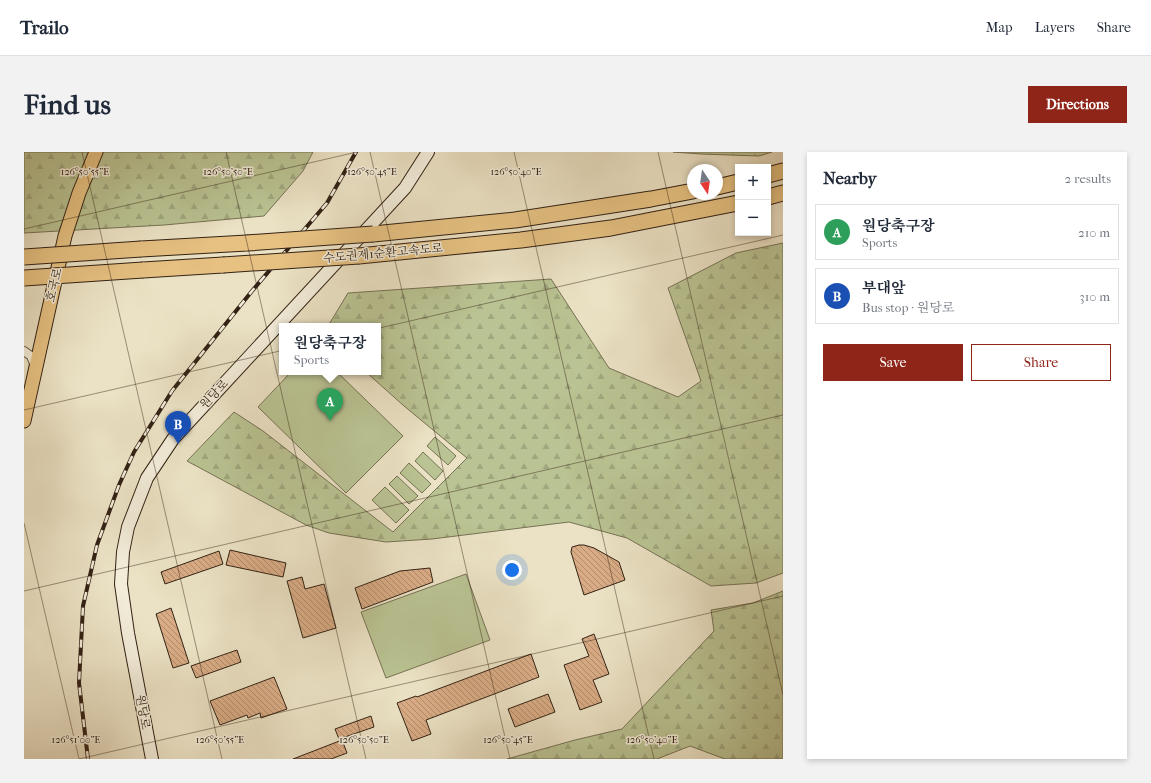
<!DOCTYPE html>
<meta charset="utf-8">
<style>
:root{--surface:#fff;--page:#f2f2f3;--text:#1f2937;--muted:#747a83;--line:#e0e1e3;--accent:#8f2418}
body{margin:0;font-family:"IM FELL French Canon","Noto Serif KR",serif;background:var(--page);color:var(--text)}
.controls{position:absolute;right:12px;top:12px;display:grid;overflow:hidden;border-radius:0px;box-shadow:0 2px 6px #0003}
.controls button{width:36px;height:36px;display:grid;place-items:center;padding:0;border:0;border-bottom:1px solid var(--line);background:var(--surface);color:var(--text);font:20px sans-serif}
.compass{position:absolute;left:663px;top:12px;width:36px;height:36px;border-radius:50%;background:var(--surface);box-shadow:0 2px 6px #0003;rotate:167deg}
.you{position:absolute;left:488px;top:418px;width:14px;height:14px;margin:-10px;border:3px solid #fff;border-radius:50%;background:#1a73e8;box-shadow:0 0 0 6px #1a73e833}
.badge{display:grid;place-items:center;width:26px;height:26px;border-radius:50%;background:var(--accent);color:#fff;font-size:13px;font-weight:700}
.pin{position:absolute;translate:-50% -33px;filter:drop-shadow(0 1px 2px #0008)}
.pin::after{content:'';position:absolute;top:21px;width:14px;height:12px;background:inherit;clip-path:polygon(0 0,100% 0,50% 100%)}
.popup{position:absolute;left:255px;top:171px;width:102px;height:52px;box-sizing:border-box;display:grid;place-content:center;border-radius:0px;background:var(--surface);filter:drop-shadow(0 1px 3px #0005);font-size:13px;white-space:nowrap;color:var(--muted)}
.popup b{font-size:15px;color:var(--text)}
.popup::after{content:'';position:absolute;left:50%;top:100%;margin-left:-8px;border:8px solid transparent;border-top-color:var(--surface)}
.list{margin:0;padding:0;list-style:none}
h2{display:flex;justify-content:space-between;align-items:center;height:52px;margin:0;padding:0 16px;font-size:17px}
h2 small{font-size:13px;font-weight:400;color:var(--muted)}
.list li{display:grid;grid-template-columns:26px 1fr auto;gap:12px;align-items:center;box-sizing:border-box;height:56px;margin:0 8px 8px;padding:0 8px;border:1px solid var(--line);border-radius:0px}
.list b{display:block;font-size:15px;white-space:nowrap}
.list p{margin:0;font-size:13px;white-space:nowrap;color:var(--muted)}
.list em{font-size:13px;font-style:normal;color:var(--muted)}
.actions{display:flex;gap:8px;padding:12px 16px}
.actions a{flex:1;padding:9px 0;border:1px solid var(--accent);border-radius:0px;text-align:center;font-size:14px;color:var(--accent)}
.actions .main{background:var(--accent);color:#fff}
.map{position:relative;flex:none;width:759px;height:607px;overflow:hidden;border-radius:0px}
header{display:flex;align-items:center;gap:24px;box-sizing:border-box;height:56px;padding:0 20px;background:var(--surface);border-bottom:1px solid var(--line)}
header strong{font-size:19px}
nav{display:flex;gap:22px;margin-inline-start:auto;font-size:14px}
.intro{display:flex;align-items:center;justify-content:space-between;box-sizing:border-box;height:96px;padding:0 24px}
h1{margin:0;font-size:28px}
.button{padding:10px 18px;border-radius:0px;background:var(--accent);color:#fff;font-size:14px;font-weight:700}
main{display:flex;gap:24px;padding:0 24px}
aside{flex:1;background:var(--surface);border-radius:0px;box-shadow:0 2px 6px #0003}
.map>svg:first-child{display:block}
.forest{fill:url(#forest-firs);stroke:#767254}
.pitch{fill:#bac393;stroke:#767254}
.building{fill:url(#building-back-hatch);stroke:#332215}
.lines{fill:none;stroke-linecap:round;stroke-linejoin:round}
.street-casing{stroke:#615241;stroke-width:10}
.secondary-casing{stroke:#332215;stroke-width:14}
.primary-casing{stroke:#332215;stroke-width:15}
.highway-casing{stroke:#332215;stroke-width:17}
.street{stroke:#f2ecd9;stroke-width:8}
.secondary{stroke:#f2ecd9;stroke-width:12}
.primary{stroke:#e6c182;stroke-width:13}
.highway{stroke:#e6c182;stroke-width:15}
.rail-casing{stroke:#332215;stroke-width:4}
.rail{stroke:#f2ecd9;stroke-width:2.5;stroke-dasharray:8;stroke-linecap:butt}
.highway-bridge-casing{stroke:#332215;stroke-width:17;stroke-linecap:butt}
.highway-bridge{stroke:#e6c182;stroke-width:15}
.ticks{fill:none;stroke:#332215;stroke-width:1;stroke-opacity:0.45}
.labels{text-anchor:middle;stroke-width:3;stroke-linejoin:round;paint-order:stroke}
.street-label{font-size:12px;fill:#332215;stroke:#f2ecd9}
.ticks-label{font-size:10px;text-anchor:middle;fill:#332215;stroke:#f2ecd9;stroke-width:3;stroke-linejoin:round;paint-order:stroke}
</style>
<header>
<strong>Trailo</strong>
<nav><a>Map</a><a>Layers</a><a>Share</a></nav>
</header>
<div class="intro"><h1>Find us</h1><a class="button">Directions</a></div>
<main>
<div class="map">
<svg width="759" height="607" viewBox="0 0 759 607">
<defs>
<pattern id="forest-firs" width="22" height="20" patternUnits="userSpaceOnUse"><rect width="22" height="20" fill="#bac393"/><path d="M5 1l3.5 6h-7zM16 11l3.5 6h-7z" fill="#a0a77e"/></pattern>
<pattern id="building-back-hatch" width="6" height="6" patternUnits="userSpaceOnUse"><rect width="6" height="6" fill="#d9ac85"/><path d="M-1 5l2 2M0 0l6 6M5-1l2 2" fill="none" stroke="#b18c6c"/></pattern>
</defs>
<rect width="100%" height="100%" fill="#ebe2c5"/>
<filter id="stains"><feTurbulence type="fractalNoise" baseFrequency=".005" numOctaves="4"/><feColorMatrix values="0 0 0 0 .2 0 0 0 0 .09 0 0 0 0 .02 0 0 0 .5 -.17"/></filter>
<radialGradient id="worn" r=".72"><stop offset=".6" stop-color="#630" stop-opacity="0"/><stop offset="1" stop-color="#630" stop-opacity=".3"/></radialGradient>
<!-- forest -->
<path class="forest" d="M 0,0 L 289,0 L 279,19 L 240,64 L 140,73 L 0,81 Z
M 649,0 L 748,0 L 735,4 L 677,2 Z
M 759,91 L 759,421 L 732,431 L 687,434 L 603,386 L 545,370 L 408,387 L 362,390 L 305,381 L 282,373 L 163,309 L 210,260 L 239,279 L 369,380 L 443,306 L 380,254 L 342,220 L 354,220 L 354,174 L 304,174 L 324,141 L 527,127 L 585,216 L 654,245 L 677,229 L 644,136 L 712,101 Z
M 759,439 L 759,607 L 701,607 L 666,594 L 633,607 L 483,607 L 551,588 L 598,577 L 690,479 L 687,458 L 729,451 Z"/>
<!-- pitch -->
<path class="pitch" d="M 267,220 L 313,220 L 379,284 L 322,341 L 234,255 Z
M 411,285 L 432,304 L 424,313 L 403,294 Z
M 399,300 L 419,319 L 411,328 L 391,309 Z
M 385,311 L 407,332 L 398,341 L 376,321 Z
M 373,324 L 394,344 L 385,352 L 365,332 Z
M 361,335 L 385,358 L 372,371 L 348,348 Z
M 442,422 L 466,488 L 362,526 L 337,460 Z"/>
<!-- building -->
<path class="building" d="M 555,393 L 560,393 L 570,396 L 595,410 L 601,428 L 560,443 L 547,400 L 548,395 Z
M 206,398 L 262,411 L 259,425 L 202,413 Z
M 195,399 L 199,412 L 141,432 L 137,420 Z
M 406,416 L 409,430 L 338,457 L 331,436 L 376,419 Z
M 278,425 L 281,437 L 300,432 L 312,476 L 279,486 L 263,429 Z
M 147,456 L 165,511 L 149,516 L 132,462 Z
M 570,482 L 585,522 L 569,528 L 578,550 L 556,558 L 540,513 L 565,504 L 558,487 Z
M 213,498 L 217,510 L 172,526 L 167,514 Z
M 507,502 L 515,525 L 402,568 L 407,582 L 388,589 L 373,551 L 392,544 L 393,545 Z
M 250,525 L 263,557 L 237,566 L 236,561 L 224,566 L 223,563 L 196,573 L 186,549 Z
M 524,542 L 531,560 L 491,575 L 484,557 Z
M 347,564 L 350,575 L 315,587 L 311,577 Z
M 318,588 L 323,601 L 307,607 L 269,607 Z"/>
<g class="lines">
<!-- street casing -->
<g class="street-casing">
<path id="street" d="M 0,199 L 7,204 L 11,214"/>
</g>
<!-- secondary casing -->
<g class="secondary-casing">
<path id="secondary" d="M 128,607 L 104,481 L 97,432 L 99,400 L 104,375 L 123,326 L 149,287 L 381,36 L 404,0"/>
</g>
<!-- primary casing -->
<g class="primary-casing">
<path id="primary" d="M 0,269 L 41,84 L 55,41 L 72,0"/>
</g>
<!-- highway casing -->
<g class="highway-casing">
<path id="highway" d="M 744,23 L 759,19
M 693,35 L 714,30
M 744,45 L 759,41
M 349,82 L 491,68 L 627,47 L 669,39
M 117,97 L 223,91
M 335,104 L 497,88 L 587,76 L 714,51
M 119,118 L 199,113"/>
</g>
<!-- street -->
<use href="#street" class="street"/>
<!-- secondary -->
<use href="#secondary" class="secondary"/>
<!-- primary -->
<use href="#primary" class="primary"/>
<!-- highway -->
<use href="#highway" class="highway"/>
<!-- rail casing -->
<g class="rail-casing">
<path id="rail" d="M 64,607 L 55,531 L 59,454 L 73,393 L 95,333 L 110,300 L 148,239 L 228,139 L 303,51 L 332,0"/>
</g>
<!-- rail -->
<use href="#rail" class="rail"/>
<!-- highway-bridge casing -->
<g class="highway-bridge-casing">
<path id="highway-bridge" d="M 223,91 L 349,82
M 0,105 L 117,97
M 199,113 L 335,104
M 0,126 L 119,118"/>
</g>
<!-- highway-bridge -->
<use href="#highway-bridge" class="highway-bridge"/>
</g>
<!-- ticks -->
<path class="ticks" d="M 58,0 L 198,607M 202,0 L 342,607M 346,0 L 486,607M 490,0 L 630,607M 634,0 L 759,543M 0,77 L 333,0M 0,258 L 759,83M 0,371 L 55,607M 0,439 L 759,263M 55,607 L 759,444"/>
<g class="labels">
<!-- street labels -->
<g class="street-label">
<text transform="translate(359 101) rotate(-5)" y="4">수도권제1순환고속도로</text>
<text transform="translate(30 133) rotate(-77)" y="4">호국로</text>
<text transform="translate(190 242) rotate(-47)" y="4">원당로</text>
<text transform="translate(119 560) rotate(80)" y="4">원당로</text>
</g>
</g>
<g class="ticks-label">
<text x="61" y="23">126°50'55"E</text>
<text x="204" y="23">126°50'50"E</text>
<text x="348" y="23">126°50'45"E</text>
<text x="492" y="23">126°50'40"E</text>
<text x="52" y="591">126°51'00"E</text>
<text x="196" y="591">126°50'55"E</text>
<text x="340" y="591">126°50'50"E</text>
<text x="484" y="591">126°50'45"E</text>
<text x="628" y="591">126°50'40"E</text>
</g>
<rect width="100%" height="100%" filter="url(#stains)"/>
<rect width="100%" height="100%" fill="url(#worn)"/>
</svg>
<div class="controls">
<button>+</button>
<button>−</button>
</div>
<svg class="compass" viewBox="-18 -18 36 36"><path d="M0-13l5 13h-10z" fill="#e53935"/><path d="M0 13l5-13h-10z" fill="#747a83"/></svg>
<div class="you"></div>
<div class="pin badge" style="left:306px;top:269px;background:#2e9e5b">A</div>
<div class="popup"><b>원당축구장</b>Sports</div>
<div class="pin badge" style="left:154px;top:292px;background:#1a4fb4">B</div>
</div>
<aside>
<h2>Nearby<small>2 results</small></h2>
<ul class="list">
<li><span class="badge" style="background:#2e9e5b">A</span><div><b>원당축구장</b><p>Sports</p></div><em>210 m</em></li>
<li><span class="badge" style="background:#1a4fb4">B</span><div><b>부대앞</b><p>Bus stop · 원당로</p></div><em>310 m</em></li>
</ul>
<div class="actions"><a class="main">Save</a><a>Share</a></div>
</aside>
</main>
